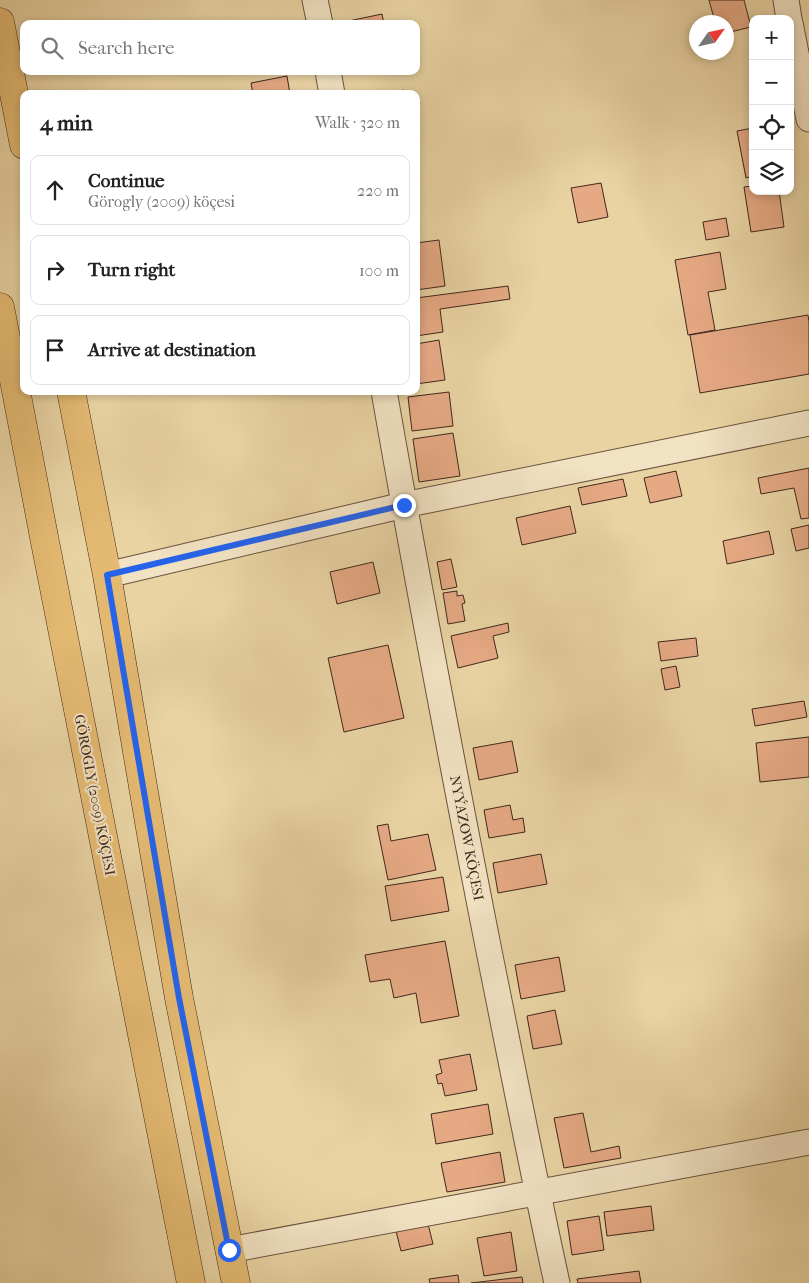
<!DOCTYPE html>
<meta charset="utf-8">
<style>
:root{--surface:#fff;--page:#f2f2f2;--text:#222;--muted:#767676;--line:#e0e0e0}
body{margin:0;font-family:"IM FELL French Canon",serif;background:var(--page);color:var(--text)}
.controls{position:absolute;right:15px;top:15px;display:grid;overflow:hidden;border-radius:10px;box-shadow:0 2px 8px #0003}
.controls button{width:45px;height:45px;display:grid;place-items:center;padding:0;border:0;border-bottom:1px solid var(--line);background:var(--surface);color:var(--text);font:25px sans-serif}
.compass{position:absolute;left:689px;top:15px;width:45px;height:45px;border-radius:50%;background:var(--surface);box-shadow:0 2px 8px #0003;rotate:56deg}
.stop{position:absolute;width:15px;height:15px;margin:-11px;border:4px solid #2563eb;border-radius:50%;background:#fff}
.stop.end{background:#2563eb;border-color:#fff;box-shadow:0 1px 5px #0008}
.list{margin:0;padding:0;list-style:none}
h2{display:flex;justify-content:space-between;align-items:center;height:65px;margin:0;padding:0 20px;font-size:21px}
h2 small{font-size:16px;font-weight:400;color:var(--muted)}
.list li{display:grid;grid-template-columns:32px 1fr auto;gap:15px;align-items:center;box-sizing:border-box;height:70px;margin:0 10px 10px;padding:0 10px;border:1px solid var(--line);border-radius:10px}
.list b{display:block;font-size:19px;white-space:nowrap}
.list p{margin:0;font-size:16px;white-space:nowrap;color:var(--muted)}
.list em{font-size:16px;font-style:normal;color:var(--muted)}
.icon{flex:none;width:28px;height:28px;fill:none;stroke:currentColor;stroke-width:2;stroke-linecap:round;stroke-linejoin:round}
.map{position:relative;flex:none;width:809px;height:1283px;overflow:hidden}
.search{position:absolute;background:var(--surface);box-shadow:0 2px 8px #0003;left:20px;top:20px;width:400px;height:55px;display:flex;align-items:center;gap:12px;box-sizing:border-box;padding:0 18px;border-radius:10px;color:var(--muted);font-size:19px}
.panel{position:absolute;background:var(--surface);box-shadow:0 2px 8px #0003;left:20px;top:90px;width:400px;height:305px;border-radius:10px}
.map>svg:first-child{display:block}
.building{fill:#e5a984;stroke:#40271d}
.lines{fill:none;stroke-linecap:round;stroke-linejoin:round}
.minor-casing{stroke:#6a523e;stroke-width:27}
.primary-casing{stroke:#40271d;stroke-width:29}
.minor{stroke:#f1e2c3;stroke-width:25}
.primary{stroke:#e4ba72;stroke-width:28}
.route{stroke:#2563eb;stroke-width:6}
.labels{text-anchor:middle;stroke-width:4;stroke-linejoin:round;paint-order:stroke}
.street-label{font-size:14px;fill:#40271d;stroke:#f1e2c3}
</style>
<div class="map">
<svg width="809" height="1283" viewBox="0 0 809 1283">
<rect width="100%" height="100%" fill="#e9d3a3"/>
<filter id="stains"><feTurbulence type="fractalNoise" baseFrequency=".004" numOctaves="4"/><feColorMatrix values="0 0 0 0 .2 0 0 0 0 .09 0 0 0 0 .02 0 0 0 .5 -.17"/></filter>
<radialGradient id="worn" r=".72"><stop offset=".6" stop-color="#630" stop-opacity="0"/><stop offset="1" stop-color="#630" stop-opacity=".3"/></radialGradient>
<!-- building -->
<path class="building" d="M 709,0 L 744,0 L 751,27 L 726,33 L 726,22 L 715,22 Z
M 382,14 L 384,24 L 339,24 L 339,23 Z
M 287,76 L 290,94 L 253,94 L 251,83 Z
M 404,90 L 404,94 L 385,94 Z
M 753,128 L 753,176 L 746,178 L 737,131 Z
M 601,183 L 608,217 L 578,223 L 571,188 Z
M 753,186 L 753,191 L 779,191 L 784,227 L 751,232 L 744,187 Z
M 726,218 L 729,236 L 706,240 L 703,222 Z
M 439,240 L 445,286 L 416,290 L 416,243 Z
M 720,252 L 726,289 L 708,292 L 715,330 L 688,335 L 675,260 Z
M 508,286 L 510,299 L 440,309 L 443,332 L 416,336 L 416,298 Z
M 808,315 L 809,322 L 809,374 L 700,393 L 690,335 Z
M 439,340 L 445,380 L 416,384 L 416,344 Z
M 449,392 L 453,426 L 412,431 L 408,397 Z
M 453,433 L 460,476 L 419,482 L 413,439 Z
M 809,468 L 809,518 L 801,519 L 794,488 L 761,494 L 758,478 Z
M 676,471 L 682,496 L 650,503 L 644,478 Z
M 623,479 L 627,496 L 582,505 L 578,488 Z
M 570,506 L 576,533 L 522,545 L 516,518 Z
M 809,525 L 809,548 L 796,551 L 791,529 Z
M 769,531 L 774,554 L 727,564 L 723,541 Z
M 451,559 L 457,587 L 442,590 L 437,562 Z
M 373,562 L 380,593 L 337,604 L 330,572 Z
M 457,591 L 457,596 L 463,595 L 465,603 L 462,604 L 465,621 L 448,624 L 443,593 Z
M 508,623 L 509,632 L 493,636 L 498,658 L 458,668 L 451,636 Z
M 696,638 L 698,656 L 661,661 L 658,642 Z
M 388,645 L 404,718 L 344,732 L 328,658 Z
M 676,666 L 680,687 L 665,690 L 661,669 Z
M 804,701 L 807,717 L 755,726 L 752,709 Z
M 809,737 L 809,777 L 760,782 L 756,743 Z
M 512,741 L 518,772 L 479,780 L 473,748 Z
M 510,805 L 513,820 L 523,818 L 525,832 L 489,838 L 484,810 Z
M 388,824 L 391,841 L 428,834 L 436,870 L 388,880 L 377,826 Z
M 541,854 L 547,884 L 498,893 L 493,863 Z
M 443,877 L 449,911 L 391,921 L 385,886 Z
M 445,941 L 459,1016 L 421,1023 L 416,993 L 394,998 L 390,979 L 370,982 L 365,955 Z
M 559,957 L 565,991 L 521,999 L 515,965 Z
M 555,1010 L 562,1044 L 533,1049 L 527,1016 Z
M 470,1054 L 477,1090 L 445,1096 L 442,1083 L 438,1084 L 436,1075 L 442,1073 L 439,1060 Z
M 488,1104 L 493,1134 L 436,1144 L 431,1114 Z
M 583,1113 L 591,1152 L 619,1146 L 621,1158 L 564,1168 L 554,1118 Z
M 500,1152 L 505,1182 L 447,1192 L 441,1163 Z
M 651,1206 L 654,1230 L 607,1236 L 604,1212 Z
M 599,1216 L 604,1250 L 572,1255 L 567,1221 Z
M 428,1224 L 433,1244 L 401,1251 L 396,1231 Z
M 511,1232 L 517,1271 L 484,1276 L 477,1238 Z
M 639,1271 L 641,1283 L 578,1283 L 577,1279 Z
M 458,1275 L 459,1283 L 430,1283 L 429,1279 Z
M 522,1277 L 523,1283 L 471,1283 Z"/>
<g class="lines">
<!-- minor casing -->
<g class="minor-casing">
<path id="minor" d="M 315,0 L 320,24
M 786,0 L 789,19
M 790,23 L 809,119
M 328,71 L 332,94
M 384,391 C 417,580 453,768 490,956 C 512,1065 533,1174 557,1283
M 107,575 L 404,505 L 809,423
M 229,1250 L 809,1142"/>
</g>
<!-- primary casing -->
<g class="primary-casing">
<path id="primary" d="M 0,22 L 24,145
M 0,307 L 45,542 L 191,1283
M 71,391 L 107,575 L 179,998 L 236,1283"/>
</g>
<!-- minor -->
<use href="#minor" class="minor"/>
<!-- primary -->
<use href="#primary" class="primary"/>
</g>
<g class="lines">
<!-- route -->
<path class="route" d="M 229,1250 L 179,998 L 107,575 L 404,505"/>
</g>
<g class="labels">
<!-- street labels -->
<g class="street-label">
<text transform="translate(95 795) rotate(79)" y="5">GÖROGLY (2009) KÖÇESI</text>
<text transform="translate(467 838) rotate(79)" y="5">NYÝAZOW KÖÇESI</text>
</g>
</g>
<rect width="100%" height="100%" filter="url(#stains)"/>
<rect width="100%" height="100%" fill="url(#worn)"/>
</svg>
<div class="controls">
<button>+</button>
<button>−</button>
<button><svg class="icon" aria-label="locate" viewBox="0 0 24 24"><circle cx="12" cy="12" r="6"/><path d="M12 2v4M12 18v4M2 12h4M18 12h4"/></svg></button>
<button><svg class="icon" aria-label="layers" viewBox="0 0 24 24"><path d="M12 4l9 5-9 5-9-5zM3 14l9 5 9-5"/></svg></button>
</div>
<svg class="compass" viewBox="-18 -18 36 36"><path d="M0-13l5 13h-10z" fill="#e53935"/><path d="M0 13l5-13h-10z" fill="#767676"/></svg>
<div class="stop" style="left:229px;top:1250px"></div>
<div class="stop end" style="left:404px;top:505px"></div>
<div class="search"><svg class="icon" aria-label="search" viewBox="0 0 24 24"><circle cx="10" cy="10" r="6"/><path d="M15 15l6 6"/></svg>Search here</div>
<section class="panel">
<h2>4 min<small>Walk · 320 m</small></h2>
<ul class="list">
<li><svg class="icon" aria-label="ahead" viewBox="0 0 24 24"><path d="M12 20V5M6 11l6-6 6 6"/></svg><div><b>Continue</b><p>Görogly (2009) köçesi</p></div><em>220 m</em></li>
<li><svg class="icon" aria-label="right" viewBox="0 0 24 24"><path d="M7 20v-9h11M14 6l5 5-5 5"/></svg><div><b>Turn right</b></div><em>100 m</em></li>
<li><svg class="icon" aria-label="arrive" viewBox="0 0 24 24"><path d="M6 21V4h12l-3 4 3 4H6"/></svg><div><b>Arrive at destination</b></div></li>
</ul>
</section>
</div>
